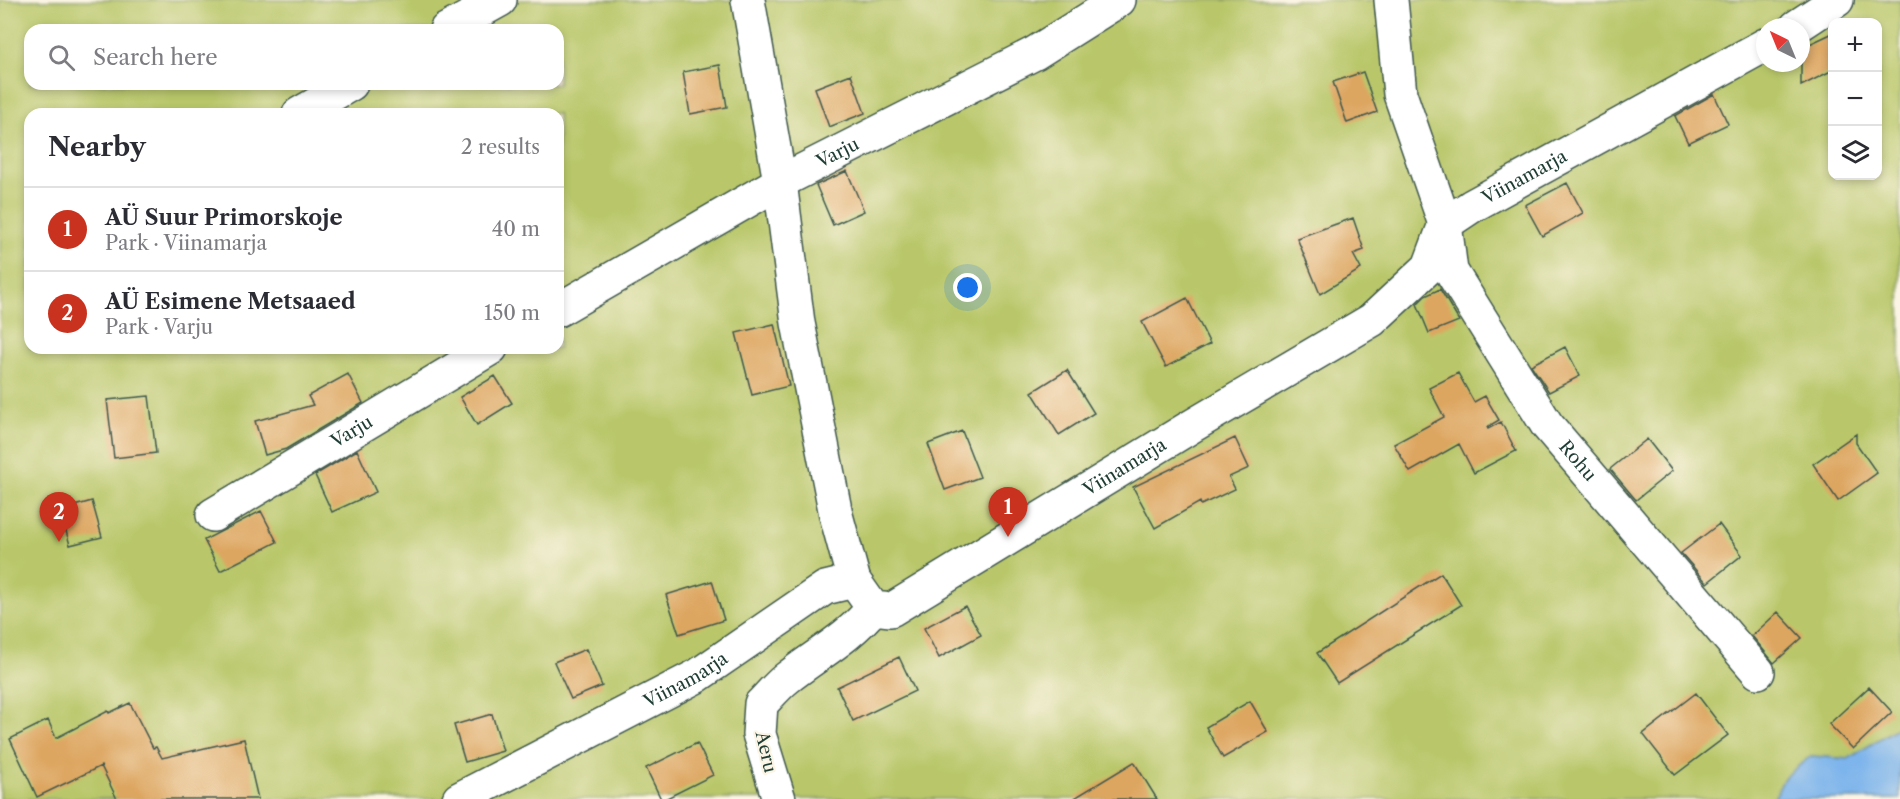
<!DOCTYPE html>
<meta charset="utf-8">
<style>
:root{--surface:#fff;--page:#f7f7f7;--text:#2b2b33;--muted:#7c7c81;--line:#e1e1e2;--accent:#c8321e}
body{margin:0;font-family:"Libre Caslon Text",serif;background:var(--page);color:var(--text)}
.controls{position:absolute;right:18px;top:18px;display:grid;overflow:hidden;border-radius:12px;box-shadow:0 3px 9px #0003}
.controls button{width:54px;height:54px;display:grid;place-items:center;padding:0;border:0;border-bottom:2px solid var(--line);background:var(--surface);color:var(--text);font:30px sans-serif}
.compass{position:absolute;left:1756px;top:18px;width:54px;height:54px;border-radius:50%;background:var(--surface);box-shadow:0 3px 9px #0003;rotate:317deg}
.you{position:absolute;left:968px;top:288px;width:21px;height:21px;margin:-15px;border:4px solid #fff;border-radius:50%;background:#1a73e8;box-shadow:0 0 0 9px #1a73e833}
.badge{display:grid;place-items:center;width:39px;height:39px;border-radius:50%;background:var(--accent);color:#fff;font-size:20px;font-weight:700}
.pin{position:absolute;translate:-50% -50px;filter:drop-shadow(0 2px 3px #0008)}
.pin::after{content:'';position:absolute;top:32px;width:21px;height:18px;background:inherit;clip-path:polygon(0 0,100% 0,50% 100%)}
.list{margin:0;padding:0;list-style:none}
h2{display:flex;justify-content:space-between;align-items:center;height:78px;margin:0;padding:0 24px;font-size:26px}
h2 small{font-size:20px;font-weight:400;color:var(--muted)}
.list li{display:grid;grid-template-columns:39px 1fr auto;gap:18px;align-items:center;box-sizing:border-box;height:84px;padding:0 24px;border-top:2px solid var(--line)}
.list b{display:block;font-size:22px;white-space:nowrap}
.list p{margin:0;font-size:20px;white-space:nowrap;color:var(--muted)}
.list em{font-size:20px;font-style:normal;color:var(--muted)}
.icon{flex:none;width:33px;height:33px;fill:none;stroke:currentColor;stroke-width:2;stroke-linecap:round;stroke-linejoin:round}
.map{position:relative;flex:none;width:1900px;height:799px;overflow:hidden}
.search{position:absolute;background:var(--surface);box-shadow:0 3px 9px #0003;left:24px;top:24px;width:540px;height:66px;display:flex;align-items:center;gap:15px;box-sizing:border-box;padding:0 21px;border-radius:18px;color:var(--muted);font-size:22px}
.panel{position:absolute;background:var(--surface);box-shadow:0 3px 9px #0003;left:24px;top:108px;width:540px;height:246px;border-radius:18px}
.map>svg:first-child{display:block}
.green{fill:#b9c76a;stroke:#6c824f;stroke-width:1.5;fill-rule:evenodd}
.water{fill:#7cb4ec;stroke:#4e7890;stroke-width:1.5}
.building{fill:#dda661}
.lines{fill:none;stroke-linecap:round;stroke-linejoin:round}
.minor-casing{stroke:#3f574c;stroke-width:36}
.minor{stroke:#fff;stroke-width:33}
.labels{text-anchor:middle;stroke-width:4.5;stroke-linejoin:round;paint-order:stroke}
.street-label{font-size:18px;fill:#1f3d34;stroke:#fcf5e5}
</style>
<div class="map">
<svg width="1900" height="799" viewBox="0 0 1900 799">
<rect width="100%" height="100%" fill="#fcf5e5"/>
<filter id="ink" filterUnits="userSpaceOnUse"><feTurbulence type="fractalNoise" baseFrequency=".0167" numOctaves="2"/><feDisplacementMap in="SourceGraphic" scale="12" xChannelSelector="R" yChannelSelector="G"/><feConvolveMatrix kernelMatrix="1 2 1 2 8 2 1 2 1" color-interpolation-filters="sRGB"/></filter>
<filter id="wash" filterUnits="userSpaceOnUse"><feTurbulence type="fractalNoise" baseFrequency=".008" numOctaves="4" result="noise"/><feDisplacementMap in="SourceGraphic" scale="24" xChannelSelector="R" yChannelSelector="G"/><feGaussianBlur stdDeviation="1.35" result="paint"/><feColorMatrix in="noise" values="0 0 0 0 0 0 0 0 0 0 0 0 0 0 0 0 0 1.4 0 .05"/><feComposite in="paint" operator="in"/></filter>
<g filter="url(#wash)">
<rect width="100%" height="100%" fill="#f4ebd2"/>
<!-- green -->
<path class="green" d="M 0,0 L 1900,0 L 1900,726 L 1848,759 L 1811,756 L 1784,778 L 1774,799 L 0,799 ZM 1832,22 L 1878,22 L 1878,176 L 1832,176 ZM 1765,27 L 1801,27 L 1801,63 L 1765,63 ZM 30,30 L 558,30 L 558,84 L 30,84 ZM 30,114 L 558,114 L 558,348 L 30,348 Z"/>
<!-- water -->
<path class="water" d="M 1900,726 L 1900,799 L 1774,799 L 1784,778 L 1811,756 L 1848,759 Z"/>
<g id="blocks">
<!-- building -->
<path class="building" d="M 1833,33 L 1833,70 L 1801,86 L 1801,48 Z
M 720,65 L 727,107 L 690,114 L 683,72 Z
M 1363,72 L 1377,112 L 1347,123 L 1333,82 Z
M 851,74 L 865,113 L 829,127 L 815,88 Z
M 1714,94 L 1728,124 L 1688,143 L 1675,116 Z
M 847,171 L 864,211 L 833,225 L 816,185 Z
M 1567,183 L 1583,213 L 1542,236 L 1525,205 Z
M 1353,218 L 1364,250 L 1353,254 L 1361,269 L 1320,294 L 1297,238 Z
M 1440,289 L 1459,321 L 1429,333 L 1417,304 L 1425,296 Z
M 1187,298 L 1210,344 L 1166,367 L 1142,322 Z
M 774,324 L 789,386 L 752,395 L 736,333 Z
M 1565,347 L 1580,376 L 1549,392 L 1531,365 Z
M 1067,370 L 1094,413 L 1059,435 L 1032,392 Z
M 1458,373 L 1474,402 L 1485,396 L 1499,420 L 1487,427 L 1488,429 L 1501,422 L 1516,451 L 1474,473 L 1459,444 L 1410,472 L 1394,444 L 1444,417 L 1429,388 Z
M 348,374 L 363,403 L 286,449 L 265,455 L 255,421 L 313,405 L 308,396 Z
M 495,376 L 512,403 L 477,425 L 460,397 Z
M 149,396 L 156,453 L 114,458 L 107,400 Z
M 962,431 L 980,477 L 945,490 L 928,444 Z
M 1856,434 L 1856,443 L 1877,473 L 1838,501 L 1813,464 Z
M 1235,438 L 1249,468 L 1229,477 L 1235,489 L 1201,505 L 1200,502 L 1155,528 L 1133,487 Z
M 1647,439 L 1672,471 L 1636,500 L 1610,469 Z
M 357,450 L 376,492 L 332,512 L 315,475 Z
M 92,501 L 102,537 L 70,545 L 60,510 Z
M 261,511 L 277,542 L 220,571 L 204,540 Z
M 1719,524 L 1742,555 L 1707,583 L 1681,553 Z
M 1441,573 L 1461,605 L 1337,683 L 1317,653 Z
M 712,581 L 724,620 L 679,634 L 666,595 Z
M 965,606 L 981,635 L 939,658 L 924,628 Z
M 1778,612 L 1802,638 L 1774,663 L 1752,636 Z
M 586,649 L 602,686 L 571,699 L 554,662 Z
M 899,657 L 915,691 L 853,721 L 837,687 Z
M 1869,687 L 1892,712 L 1853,749 L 1829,724 Z
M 1696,693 L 1728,735 L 1675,775 L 1643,734 Z
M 1250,701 L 1268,732 L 1223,758 L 1206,727 Z
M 130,703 L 153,748 L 156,747 L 162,758 L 244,739 L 258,799 L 117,799 L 101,766 L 37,797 L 10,739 L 48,720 L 56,738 L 108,711 L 109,713 Z
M 492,714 L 503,751 L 465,762 L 454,725 Z
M 697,743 L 713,775 L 665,799 L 661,799 L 646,768 Z
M 1134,762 L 1157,799 L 1073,799 Z"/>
</g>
</g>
<g filter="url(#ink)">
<use href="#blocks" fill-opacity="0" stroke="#3f574c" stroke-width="1.5"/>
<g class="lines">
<!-- minor casing -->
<g class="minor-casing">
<g id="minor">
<path d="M 748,0 L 780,182 L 798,323 L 836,515 L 854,581"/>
<path id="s1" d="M 1391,0 L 1400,94 L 1445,224 L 1451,271 L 1547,425 L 1758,672"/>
<path d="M 1796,27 L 1837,0"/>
<path d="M 446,30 L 500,0"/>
<path d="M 299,114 L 351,84"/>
<path id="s2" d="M 558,310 L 780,182 L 1035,53 L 1119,0"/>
<path id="s3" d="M 213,515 L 491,348"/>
<path id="s4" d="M 459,799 L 697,676 L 825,588 L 854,581 L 873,608 L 891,610 L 1192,426 L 1372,320 L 1429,267 L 1445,224 L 1472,206 L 1765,45"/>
<path d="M 779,799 L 759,734 L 761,704 C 769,696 777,686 787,678 C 817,654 849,638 873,608"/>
</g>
</g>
<!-- minor -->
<use href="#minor" class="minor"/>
</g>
</g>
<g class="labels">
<!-- street labels -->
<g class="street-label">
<text dy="6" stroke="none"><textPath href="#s2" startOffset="321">Varju</textPath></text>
<text dy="6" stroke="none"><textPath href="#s4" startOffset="1282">Viinamarja</textPath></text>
<text dy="6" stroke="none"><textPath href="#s3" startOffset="162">Varju</textPath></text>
<text dy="6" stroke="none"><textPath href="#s1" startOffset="508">Rohu</textPath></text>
<text dy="6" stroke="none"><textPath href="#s4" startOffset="778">Viinamarja</textPath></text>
<text dy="6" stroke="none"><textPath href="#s4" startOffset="256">Viinamarja</textPath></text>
<text transform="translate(766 752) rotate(77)" y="6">Aeru</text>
</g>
</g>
</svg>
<div class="controls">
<button>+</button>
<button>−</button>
<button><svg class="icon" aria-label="layers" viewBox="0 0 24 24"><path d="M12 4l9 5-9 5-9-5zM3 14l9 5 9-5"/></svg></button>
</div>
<svg class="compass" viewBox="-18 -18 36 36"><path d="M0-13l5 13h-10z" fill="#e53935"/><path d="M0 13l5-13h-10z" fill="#7c7c81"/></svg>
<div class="you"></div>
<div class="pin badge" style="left:1008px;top:537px">1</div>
<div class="pin badge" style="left:59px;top:542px">2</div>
<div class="search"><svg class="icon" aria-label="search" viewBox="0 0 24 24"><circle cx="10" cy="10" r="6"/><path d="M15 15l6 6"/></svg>Search here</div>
<section class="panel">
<h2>Nearby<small>2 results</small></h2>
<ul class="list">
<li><span class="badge">1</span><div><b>AÜ Suur Primorskoje</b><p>Park · Viinamarja</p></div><em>40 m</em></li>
<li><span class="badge">2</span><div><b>AÜ Esimene Metsaaed</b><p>Park · Varju</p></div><em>150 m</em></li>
</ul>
</section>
</div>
